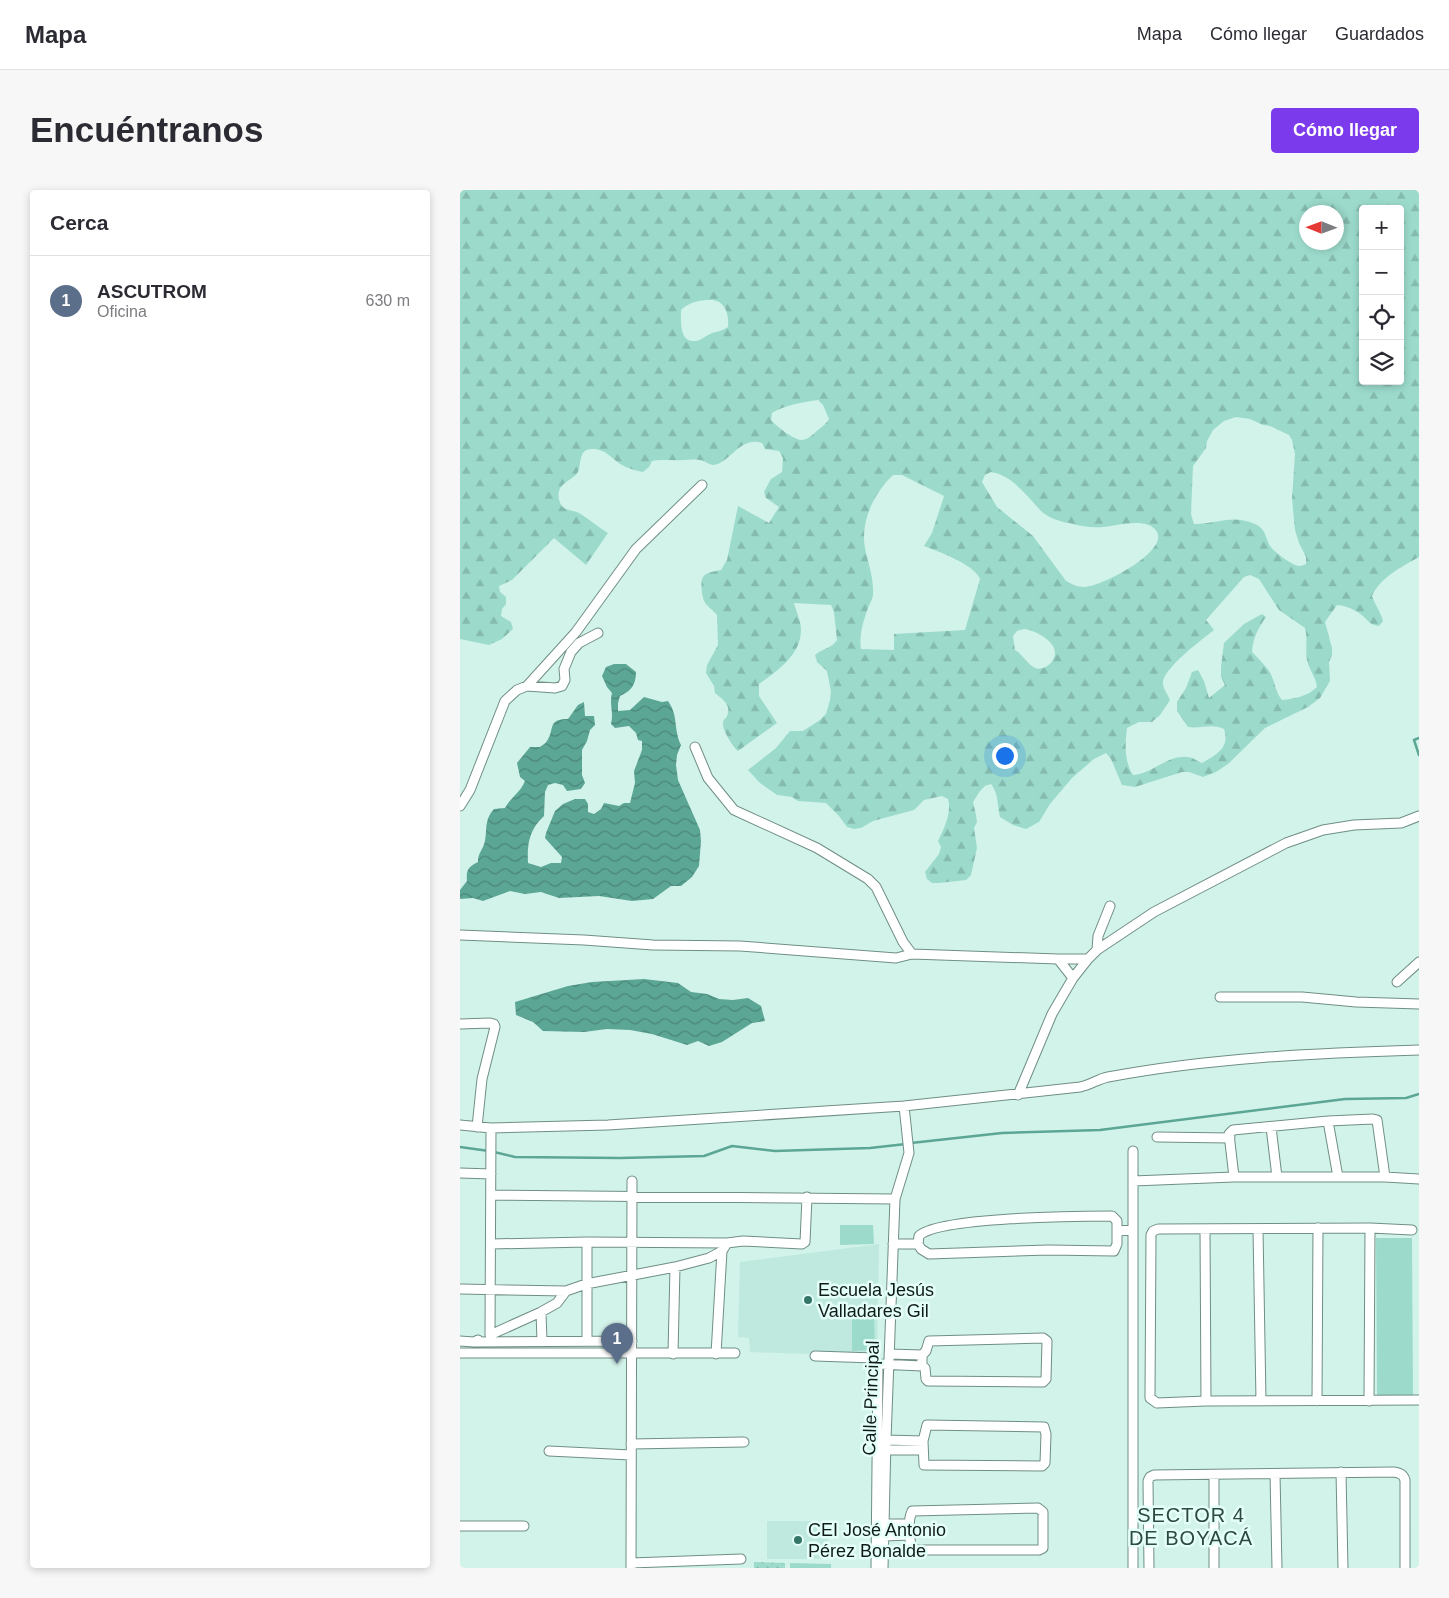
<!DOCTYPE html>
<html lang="es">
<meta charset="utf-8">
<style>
:root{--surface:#fff;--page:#f7f7f7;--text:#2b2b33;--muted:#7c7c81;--line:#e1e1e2;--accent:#7c3aed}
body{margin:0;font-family:Arial,sans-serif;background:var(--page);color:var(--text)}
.controls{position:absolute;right:15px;top:15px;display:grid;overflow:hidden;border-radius:5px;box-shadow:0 2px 8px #0003}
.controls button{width:45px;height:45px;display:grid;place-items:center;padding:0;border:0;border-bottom:1px solid var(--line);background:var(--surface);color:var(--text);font:25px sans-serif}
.compass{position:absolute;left:839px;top:15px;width:45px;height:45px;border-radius:50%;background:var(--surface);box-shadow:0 2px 8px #0003;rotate:271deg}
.you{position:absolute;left:544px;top:565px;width:18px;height:18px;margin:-12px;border:4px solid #fff;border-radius:50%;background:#1a73e8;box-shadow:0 0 0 8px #1a73e833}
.badge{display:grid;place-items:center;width:32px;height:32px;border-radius:50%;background:var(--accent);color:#fff;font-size:16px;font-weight:700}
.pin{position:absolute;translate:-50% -41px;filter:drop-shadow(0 1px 2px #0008)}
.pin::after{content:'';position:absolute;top:26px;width:18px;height:15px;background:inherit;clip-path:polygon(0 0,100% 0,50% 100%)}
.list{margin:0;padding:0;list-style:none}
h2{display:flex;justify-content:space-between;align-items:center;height:65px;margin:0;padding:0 20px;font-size:21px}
h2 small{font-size:16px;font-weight:400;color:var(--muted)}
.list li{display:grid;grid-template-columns:32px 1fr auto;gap:15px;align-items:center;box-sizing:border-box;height:90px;padding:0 20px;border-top:1px solid var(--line)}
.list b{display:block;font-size:19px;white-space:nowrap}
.list p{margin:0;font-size:16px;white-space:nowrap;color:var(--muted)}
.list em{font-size:16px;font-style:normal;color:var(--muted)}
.icon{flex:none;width:28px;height:28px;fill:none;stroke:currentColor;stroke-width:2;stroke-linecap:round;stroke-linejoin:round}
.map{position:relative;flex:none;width:959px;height:1378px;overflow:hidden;border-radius:5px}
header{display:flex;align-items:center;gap:30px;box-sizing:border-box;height:70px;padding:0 25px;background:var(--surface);border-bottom:1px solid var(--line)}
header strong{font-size:24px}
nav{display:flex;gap:28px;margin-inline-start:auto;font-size:18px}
.intro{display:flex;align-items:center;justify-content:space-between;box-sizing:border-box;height:120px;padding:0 30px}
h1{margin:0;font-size:35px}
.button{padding:12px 22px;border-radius:5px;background:var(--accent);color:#fff;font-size:18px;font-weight:700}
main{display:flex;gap:30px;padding:0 30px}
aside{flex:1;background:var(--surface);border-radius:5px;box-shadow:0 2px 8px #0003}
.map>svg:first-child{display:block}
.built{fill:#bfe9de}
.green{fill:url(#green-dots)}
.forest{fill:url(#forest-firs);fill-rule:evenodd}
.pitch{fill:#9cdbcc}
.water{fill:url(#water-waves)}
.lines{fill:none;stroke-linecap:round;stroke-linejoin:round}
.stream{stroke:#5ca696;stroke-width:2.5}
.street-casing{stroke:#6f8e86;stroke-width:11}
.street{stroke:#fff;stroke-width:9}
.poi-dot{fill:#347769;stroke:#e4fff8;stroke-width:2}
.labels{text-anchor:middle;stroke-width:5;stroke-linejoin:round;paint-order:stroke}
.poi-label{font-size:18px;fill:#101c19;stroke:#e4fff8;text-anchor:start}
.street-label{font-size:18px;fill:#101c19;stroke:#e4fff8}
.quarter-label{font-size:20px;letter-spacing:1px;fill:#2d4942;stroke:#e4fff8}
</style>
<header>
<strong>Mapa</strong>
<nav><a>Mapa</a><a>Cómo llegar</a><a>Guardados</a></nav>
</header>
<div class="intro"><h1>Encuéntranos</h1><a class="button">Cómo llegar</a></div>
<main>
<aside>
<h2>Cerca<small></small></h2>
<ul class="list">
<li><span class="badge" style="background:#5c6f8a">1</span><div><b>ASCUTROM</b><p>Oficina</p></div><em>630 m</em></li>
</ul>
</aside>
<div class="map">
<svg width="959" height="1378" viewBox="0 0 959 1378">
<defs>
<pattern id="green-dots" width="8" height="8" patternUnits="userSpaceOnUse" patternTransform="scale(1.25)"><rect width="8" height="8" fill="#9cdbcc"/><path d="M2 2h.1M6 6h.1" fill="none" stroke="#85bbaf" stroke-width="1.8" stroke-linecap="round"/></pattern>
<pattern id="forest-firs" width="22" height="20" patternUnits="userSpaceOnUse" patternTransform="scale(1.25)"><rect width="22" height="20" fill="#9cdbcc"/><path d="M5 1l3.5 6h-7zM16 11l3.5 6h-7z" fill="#85bbaf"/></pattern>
<pattern id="water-waves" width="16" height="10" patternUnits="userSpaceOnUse" patternTransform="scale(1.25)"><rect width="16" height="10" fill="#5ca696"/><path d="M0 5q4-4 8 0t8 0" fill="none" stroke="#4b867a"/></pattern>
</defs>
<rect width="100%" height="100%" fill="#d2f3ea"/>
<!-- built -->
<path class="built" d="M 419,1054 L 417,1166 L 290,1162 L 289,1148 L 278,1147 L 280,1072 Z
M 307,1331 L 368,1331 L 368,1369 L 307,1369 Z"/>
<!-- green -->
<path class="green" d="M 294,1372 L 325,1373 L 325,1378 L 294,1378 Z"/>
<!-- forest -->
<path class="forest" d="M 0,0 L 959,0 L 959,367 C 941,377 921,387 912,406 C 915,415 921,422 923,431 L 919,436 C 911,435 909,432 903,426 C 896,420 885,415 877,415 L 865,432 L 872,458 L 872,465 L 869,472 L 870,491 L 860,508 L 848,517 L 805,538 L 768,574 L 756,582 L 743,587 L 729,582 L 722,582 L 675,597 L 662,595 L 651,569 L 646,563 L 634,569 L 612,588 L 590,614 L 579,632 L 566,639 L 553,635 L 540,627 C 537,615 539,605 531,594 L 525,596 L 520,601 L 513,612 L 516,625 L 517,632 L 514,638 L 517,658 L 511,685 L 506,690 L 479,693 L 472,693 L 467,689 L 465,682 L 479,664 L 481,657 L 478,651 C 484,639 492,622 488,609 L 482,606 L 464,610 L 454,620 L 413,631 L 401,638 L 394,639 L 387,637 L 379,626 L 366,613 L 338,611 L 332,607 L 317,605 L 300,593 L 288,580 L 316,558 L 330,541 L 343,541 L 360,530 L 366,524 L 370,510 L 371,502 L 367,481 L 357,472 L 355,465 C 363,458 371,459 377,450 L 374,422 L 371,415 L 334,413 C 336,421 341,431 341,440 C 341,465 317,481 299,494 L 299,506 L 317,533 L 278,561 C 273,557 262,540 263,533 C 265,526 264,532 267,526 C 272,515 262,509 255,503 L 254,496 L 246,483 L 247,475 L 258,455 L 257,425 C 254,421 249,418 246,414 C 243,410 243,407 242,403 C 240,385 243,383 261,380 L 267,370 L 278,316 L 309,333 L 319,317 L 306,308 L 304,302 L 311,289 L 322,282 L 323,268 L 319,261 L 305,259 L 302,253 C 280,246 270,273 254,275 C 248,275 245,270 239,270 C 235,269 228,270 224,270 C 213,271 203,269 192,271 L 189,277 L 183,282 C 178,281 166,278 162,275 C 152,269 145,258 132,259 C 120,259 121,270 119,279 C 117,288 106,290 101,297 C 97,302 98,311 102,316 C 106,321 113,320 119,323 C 129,329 138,337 148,343 L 126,375 L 94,348 L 52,390 L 39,396 L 40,402 L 46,407 L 46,414 L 42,419 L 41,426 L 51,432 L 53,439 L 42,449 L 29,455 L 0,449 ZM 903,19 L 940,19 L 940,191 L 903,191 ZM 846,22 L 876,22 L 876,52 L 846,52 ZM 253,110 C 266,112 269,125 268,137 C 261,142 257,141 250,144 C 245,146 241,151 235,151 C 219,153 221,130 221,120 C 230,111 241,110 253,110 ZM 358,210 L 363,215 L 369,229 C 366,234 363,236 358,240 C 353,244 348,250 341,250 C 333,249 316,236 311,230 L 312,223 C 324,215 344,212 358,210 ZM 776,227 L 790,229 L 803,235 L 810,236 L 829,245 L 832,250 L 835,264 L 832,309 L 835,340 L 839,353 L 846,367 L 846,374 C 844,375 841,376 839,376 C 833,376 813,361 810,356 C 805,347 806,339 795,334 C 771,324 758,334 734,334 L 731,324 L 733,276 L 746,258 L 747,251 L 753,240 L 764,231 ZM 531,282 C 552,285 568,307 581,321 C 587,327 600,332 609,333 C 620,336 631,338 643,337 C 656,336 688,326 697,342 C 708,362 641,397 624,397 C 617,397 612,394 606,391 L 573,346 L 537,317 L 522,292 L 525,285 ZM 433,285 L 442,285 L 484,306 L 472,343 L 464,356 C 479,362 514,374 520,389 L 505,440 L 434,444 L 434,460 L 401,459 C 399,445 403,432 408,418 C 410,413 413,409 413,404 C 414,388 408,373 405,358 C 400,332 414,303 433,285 ZM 790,385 L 799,389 L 819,420 L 845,438 C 848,449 845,459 847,470 C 849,480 856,487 857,497 C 848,506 835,509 822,510 C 815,502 815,490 809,481 C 804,474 798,468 792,462 C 793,447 798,439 806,427 L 802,424 L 784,434 L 764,453 L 761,477 L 761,487 L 765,495 L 749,508 L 744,491 L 738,480 L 732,482 L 726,498 L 717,512 L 717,521 L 728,537 C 741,539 752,533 764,539 C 770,558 757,564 742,573 C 737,571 732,567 727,567 C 707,565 692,584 673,585 C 664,571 665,554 667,538 L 679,532 L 692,532 L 700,525 L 710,510 C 708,505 704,500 703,495 C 700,480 743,449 754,440 L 746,430 L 784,387 ZM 564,439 C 575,440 596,451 595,464 C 594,473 584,481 575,478 C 567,474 562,464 555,460 L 553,446 L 557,441 Z"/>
<!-- pitch -->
<path class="pitch" d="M 380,1035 L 413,1035 L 414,1054 L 380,1055 Z
M 916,1048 L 952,1048 L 953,1205 L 917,1205 Z
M 392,1127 L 414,1127 L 415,1160 L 392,1161 Z
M 330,1373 L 371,1374 L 371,1378 L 330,1378 Z"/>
<!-- water -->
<path class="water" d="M 154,474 L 166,474 L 176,482 C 176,495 171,501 160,506 L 158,513 L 158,521 L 170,520 L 184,507 L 202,512 L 208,511 C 219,527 213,538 221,555 L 217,565 L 216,575 L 218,590 L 240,640 L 241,651 L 239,676 L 232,687 L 221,696 L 211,696 L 193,709 L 172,711 L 139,706 L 99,708 L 81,702 L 65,704 L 50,701 L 23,711 L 13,708 L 0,709 L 0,700 L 7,691 C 6,680 8,677 18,672 C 18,665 20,663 23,657 C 29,644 22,632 34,619 L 45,618 C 51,607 60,603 65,591 L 60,587 L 57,573 L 70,557 L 80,557 C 82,555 85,554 87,551 C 95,539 87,529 108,529 L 118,515 L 124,512 L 125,526 L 134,526 L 135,535 L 130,540 L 127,551 L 122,560 L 122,585 L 125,593 L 121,599 L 107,601 L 103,595 L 95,593 L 88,595 L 85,602 L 84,626 C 69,640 67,654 68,673 L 81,677 L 91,673 L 101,673 L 102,667 L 85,648 L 86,643 L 95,621 L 103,614 L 115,609 L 125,609 L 128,614 L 128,622 L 134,624 L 141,619 L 144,613 L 159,616 L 164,613 L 170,613 L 175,593 L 174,581 L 182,560 L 182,551 L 178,550 L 176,543 L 169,536 L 155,538 L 151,534 C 154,521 149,516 152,503 L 147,497 L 142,486 L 146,477 Z
M 184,789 L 218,793 L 231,802 L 247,804 L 259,809 L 273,810 L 288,808 L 301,816 L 305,831 L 292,833 L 262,852 L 249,856 L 238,851 L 227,855 L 192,844 L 170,840 L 147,839 L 124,842 L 83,841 L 73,832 L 56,825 L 55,812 L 108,796 L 132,792 Z"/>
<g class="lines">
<!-- stream -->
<path class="stream" d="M 959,548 L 954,550 L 959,565
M 451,953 L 542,943 L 640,940 L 885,909 L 946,908 L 959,904
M 0,957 L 29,961
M 34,962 L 55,967 L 160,968 L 244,966 L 272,956 L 315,961 L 410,958 L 446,954"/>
<!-- street casing -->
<g class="street-casing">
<path id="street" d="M 67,496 L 116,442 L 176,359 L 242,295
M 235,557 L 248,588 L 274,620 L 357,658 L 408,689 L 416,697 L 443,752 L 452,764
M 0,616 L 10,600 L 45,511 L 57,500 L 67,496 L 95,498 L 102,496 L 105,490 L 104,479 L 111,462 L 119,453 L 138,443
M 0,745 L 124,750 L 193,755 L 280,756 L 436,768 L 452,764 L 598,769 L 628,769
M 637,760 L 638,746 L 650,716
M 598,769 L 613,788
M 937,792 L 959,772
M 760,807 L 842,807 L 896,812 L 959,814
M 0,834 L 30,833 L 34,834 L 35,837 L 22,889 L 17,937
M 558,905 L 592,824 L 613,788 L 628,769 L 637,760 L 694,722 L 826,653 L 863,640 L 894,635 L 941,633 L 959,626
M 868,931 L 878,987
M 0,935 L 31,938 L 148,935 L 444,916 L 620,897 C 630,895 638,889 648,887 C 750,868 855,863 959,860
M 811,937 L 817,987
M 31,938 L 30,1145 L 81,1122 L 97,1113 L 106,1101
M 697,947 L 770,948
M 0,983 L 31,984
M 774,987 L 769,944 L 773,940 L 868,931 L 913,929 L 917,930 L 925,987
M 673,991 L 774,987 L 925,987 L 959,989
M 31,1005 L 435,1009 L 449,963 L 444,916
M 745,1039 L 746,1211
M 798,1039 L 801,1211
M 952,1040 L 910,1038 L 698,1039 L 693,1041 L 691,1045 L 690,1208 L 697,1213 L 746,1211 L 959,1210
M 657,1041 L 657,1054 L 654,1061 L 588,1060 L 469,1064 L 461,1059 L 458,1054 L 459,1046 C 477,1027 620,1026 652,1026 L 657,1031 L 657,1041 L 673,1040
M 127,1052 L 127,1151
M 31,1054 L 127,1052 L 267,1053
M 433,1054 L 458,1054
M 0,1099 L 106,1101 L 126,1094 L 215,1077 L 249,1068 L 262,1061
M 81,1122 L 82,1151
M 583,1148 L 587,1151 L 586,1189 L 583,1192 L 468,1191 L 466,1189 L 465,1178 L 462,1176 L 462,1165 L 466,1161 L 469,1151 Z
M 0,1151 L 14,1152 L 18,1150
M 14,1152 L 172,1151
M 0,1163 L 275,1163
M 213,1164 L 215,1077
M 256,1164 L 262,1061 L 267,1053 L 283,1051 L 342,1054 L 345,1052 L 347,1007
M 429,1164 L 462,1165
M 355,1166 L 414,1168 L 418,1174 L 462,1176
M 857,1211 L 858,1038
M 909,1211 L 910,1038
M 467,1235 L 584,1237 L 586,1244 L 585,1273 L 582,1276 L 464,1275 L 463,1251 Z
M 426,1250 L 463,1251
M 171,1254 L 284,1252
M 425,1260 L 462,1260
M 89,1261 L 171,1265
M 881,1282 L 883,1378
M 815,1284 L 817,1378
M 754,1285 L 754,1378
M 578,1318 L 583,1322 L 583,1358 L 579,1360 L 455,1360 L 452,1359 C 449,1347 447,1333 452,1321 Z
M 424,1334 L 449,1334
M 0,1336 L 64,1336
M 424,1346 L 449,1345
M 171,1373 L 281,1369
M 171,1378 L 172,991
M 416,1378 L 418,1174
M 423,1378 L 426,1250 L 435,1009
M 673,1378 L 673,961
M 689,1378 L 688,1291 L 690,1287 L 694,1285 L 934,1282 C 940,1283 943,1284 945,1290 L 945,1378"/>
</g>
<!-- street -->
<use href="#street" class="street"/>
</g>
<!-- markers -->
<g class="poi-dot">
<circle cx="348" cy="1110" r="5"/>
<circle cx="338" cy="1350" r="5"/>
</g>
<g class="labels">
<!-- poi labels -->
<g class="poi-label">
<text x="358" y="1106">Escuela Jesús<tspan x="358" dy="21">Valladares Gil</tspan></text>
<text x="348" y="1346">CEI José Antonio<tspan x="348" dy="21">Pérez Bonalde</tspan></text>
</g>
<!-- street labels -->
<g class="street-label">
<text transform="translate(411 1208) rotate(-88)" y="6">Calle Principal</text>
</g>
<!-- quarter labels -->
<g class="quarter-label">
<text x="731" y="1332">SECTOR 4<tspan x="731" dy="23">DE BOYACÁ</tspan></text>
</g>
</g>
</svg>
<div class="controls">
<button>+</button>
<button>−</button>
<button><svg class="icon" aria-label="locate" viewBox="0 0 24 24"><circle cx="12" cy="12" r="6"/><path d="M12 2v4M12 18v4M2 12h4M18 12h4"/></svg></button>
<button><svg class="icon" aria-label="layers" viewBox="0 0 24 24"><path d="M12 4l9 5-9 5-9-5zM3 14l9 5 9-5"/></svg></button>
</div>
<svg class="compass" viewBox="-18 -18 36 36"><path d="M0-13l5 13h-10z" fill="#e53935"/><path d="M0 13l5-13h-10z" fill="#7c7c81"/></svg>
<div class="you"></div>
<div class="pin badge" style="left:157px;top:1174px;background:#5c6f8a">1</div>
</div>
</main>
